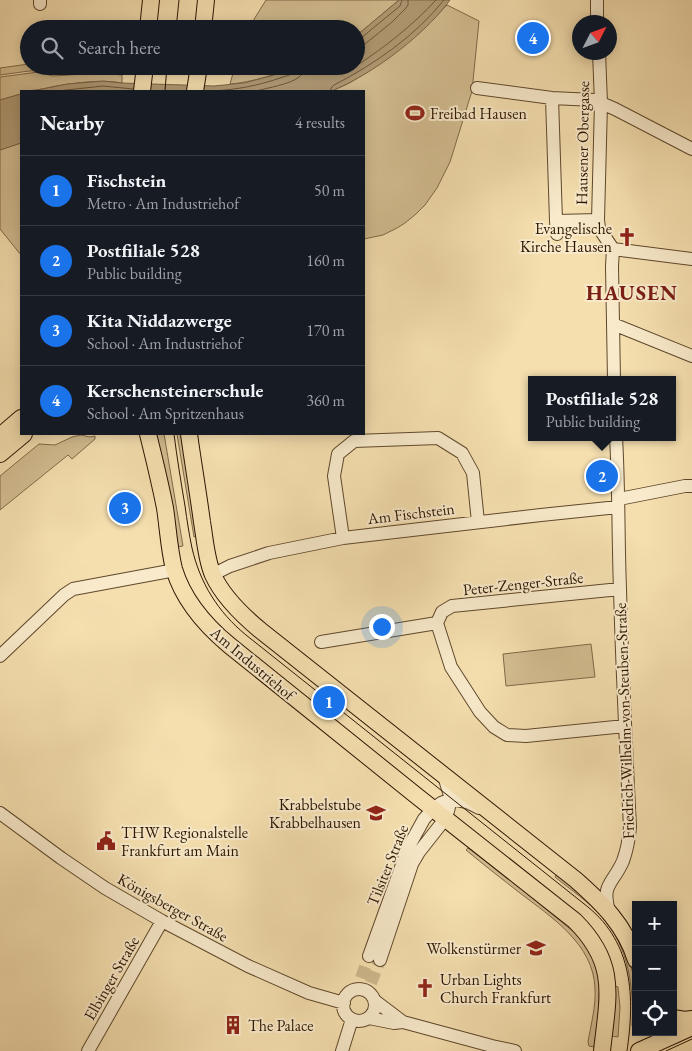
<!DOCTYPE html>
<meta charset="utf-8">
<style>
:root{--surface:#171b24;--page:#20242c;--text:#f1f3f6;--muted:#9ea1a6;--line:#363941;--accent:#1a73e8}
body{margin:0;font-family:"EB Garamond",serif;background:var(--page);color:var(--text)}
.controls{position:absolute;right:15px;bottom:15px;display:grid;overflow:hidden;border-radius:0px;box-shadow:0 2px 12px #0003}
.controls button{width:45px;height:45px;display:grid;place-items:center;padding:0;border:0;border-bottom:1px solid var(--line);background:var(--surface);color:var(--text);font:25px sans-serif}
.compass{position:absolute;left:572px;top:15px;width:45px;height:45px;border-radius:50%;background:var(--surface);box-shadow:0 2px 12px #0003;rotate:48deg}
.you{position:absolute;left:381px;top:626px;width:18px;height:18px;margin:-12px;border:4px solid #fff;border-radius:50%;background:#1a73e8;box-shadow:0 0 0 8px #1a73e833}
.badge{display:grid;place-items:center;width:32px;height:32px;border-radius:50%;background:var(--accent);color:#fff;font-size:16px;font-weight:700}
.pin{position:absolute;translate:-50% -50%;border:2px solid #fff;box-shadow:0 1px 5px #0006}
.popup{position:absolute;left:528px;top:376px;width:148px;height:65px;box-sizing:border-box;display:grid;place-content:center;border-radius:0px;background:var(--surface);filter:drop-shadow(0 1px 4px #0005);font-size:16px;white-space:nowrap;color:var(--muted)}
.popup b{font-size:19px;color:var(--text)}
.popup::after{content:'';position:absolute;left:50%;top:100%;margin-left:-10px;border:10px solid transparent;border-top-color:var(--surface)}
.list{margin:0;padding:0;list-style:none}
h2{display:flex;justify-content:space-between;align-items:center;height:65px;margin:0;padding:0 20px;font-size:21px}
h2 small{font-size:16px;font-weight:400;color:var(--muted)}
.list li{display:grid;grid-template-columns:32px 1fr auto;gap:15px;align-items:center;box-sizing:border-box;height:70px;padding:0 20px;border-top:1px solid var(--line)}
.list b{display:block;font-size:19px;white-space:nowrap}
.list p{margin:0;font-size:16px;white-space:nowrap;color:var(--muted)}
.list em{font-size:16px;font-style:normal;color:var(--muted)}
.icon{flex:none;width:28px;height:28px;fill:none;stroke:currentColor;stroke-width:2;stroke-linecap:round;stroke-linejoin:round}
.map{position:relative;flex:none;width:692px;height:1051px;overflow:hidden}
.search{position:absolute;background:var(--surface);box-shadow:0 2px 12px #0003;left:20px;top:20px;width:345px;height:55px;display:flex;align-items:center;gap:12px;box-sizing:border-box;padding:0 18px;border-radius:28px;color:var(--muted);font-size:19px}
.panel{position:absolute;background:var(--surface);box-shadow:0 2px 12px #0003;left:20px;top:90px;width:345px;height:345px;border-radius:0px}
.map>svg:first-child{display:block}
.green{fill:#d3bd91;stroke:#806948}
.water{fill:#b19a74;stroke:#7c6546}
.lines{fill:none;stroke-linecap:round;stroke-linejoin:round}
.shore{stroke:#6f583a;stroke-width:1}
.minor-tunnel{stroke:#cdb78c;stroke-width:12;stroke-dasharray:12 6;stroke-linecap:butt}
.minor-casing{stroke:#5f482c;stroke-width:14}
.major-casing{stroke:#2d1500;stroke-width:18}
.minor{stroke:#f8eacb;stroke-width:12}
.major{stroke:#f5dfaf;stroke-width:16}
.tram{stroke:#2d1500;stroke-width:1}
.labels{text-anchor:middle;stroke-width:4;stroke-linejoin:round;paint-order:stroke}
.poi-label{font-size:16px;fill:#2d1500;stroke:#f8eacb;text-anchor:start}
.street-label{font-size:16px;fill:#2d1500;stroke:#f8eacb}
.district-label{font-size:21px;font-weight:bold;letter-spacing:1px;fill:#7a1f14;stroke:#f8eacb}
</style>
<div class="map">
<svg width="692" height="1051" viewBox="0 0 692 1051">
<rect width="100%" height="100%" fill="#f5dfaf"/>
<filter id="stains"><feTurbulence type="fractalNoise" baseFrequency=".004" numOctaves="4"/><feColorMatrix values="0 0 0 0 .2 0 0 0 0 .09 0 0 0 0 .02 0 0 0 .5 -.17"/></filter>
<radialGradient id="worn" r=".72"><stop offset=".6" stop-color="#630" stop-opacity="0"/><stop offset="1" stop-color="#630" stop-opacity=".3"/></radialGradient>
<!-- green -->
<path class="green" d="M 266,0 L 399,0 L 356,36 L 356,29 L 248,29 Z
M 447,5 L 479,21 L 472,91 L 450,162 L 437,188 L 425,205 L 416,214 L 405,223 L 397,228 L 383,235 L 364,239 L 364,91 L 332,91 C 340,87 349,84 356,79 C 390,60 420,33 447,5 Z
M 29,64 L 29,66 L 41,66 L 40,71 L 29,71 L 0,75 L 0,68 Z
M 235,66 L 298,66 C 276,74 254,82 230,84 Z
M 38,72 L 53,76 L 99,73 L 122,75 L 122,83 C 100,79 77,83 56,86 C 44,89 33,91 21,91 L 21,94 L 0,100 L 0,77 Z
M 21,143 L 21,255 L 0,229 L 0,150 Z
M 155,434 L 164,434 L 183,546 L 178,547 Z
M 177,434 L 182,434 L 198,536 L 194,537 Z
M 81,435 L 90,437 L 95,436 L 95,439 L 72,459 L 68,455 L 0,510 L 0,476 L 39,444 L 55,445 L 72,437 Z
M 591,644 L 595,677 L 506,686 L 503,654 Z
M 468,848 L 493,866 L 580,937 L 592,956 L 600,979 L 598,1022 L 594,1047 L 589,1046 L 588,1042 C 591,1024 596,1006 595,989 C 594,944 551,917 520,893 C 502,879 484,865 466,850 Z
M 556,875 C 567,883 580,891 590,900 C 611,918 631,956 635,984 C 637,997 636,1012 636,1026 L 632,1026 C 634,987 629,948 602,917 C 589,902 571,890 555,877 Z
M 615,986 L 618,987 L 620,1007 L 618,1037 L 611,1036 Z"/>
<!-- water -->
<path class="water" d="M 399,0 L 450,0 C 428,30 389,61 356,79 C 348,84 340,87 332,91 L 32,91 L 67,84 L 103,81 L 122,83 L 214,86 L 244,83 L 274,75 L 298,66 L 356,66 L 356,36 Z
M 21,94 L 21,143 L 0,150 L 0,100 Z"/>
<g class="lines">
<!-- shore -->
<path class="shore" d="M 356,40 L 361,38 L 400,6 L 402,0
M 356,46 L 365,44 L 392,22 L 405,9 L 408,5 L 408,0
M 356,66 C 385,47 412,26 436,0
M 57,91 L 103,86 L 133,89
M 205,91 C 231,91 258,86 283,77 C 286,76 291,75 294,73 C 298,71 297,70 297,66
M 256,91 C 267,88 291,84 299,77 C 303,74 303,71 304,66
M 331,91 L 331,88 L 334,85 C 375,64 415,36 444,0"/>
<!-- minor-tunnel -->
<path class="minor-tunnel" d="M 361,978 L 369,956
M 371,983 L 380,960"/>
<!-- minor casing -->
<g class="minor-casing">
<path id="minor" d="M 40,0 L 40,4
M 597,0 L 597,22
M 599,52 L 601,103 L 598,220 L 599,228 L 613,249 L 612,266 L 614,380
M 477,88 L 552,98 L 594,100 L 615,109 L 692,149
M 552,98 L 556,221 L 598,220
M 556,221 L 557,234
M 613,249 L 692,259
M 613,324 L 692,356
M 619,499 L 685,486 L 692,486
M 343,538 L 334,476 L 338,454 L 354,441 L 438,438 L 462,453 L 473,473 L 478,522
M 213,575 L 218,572 L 230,566 L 269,553 L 343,538 L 541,515 L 618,507
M 437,623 L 451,667 L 480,712 L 494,727 L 507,735 L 526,736 L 625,726
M 321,642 L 437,623 L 442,612 L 452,606 L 620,589
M 0,656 L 64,595 L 73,589 L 175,570
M 0,813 L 61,858 L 105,888 L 162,921 L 248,966 L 309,993 L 344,1003
M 609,911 C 601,884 613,884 623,861 C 627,850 629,839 630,827 C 626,748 622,668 620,589 C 618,538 619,488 616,437
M 369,956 L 408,848 L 424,819 L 433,809 L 441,803 L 451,799 L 467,802 L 479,808
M 380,960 L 412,864 L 419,852 L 445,819 L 448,811 L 451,799 L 444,776
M343 1005a16 16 0 1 1 32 0a16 16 0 1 1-32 0Z
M 369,1018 L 394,1023 L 403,1022 L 374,1000
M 403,1022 L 492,1046 L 515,1051
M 88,1051 L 162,921
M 342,1051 L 352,1019"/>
</g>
<!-- major casing -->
<g class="major-casing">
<path id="major" d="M 148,29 L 151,0
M 203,29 L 206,0
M 142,91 L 145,66
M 195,91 L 199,66
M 148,434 C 154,458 160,483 165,508 C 168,528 169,549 174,569 C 183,599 205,625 229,645 L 418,797 L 575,921 C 618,964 608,996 602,1051
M 189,434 C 193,463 198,492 202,522 C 205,539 206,559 213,575 C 223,597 242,615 260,630 L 576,880 C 602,903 625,925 636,960
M 0,436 L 21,418
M 0,454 L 24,434
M 673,1018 L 685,1020 L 692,1019
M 639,1051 L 692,1027"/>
</g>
<!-- minor -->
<use href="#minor" class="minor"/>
<!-- major -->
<use href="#major" class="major"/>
<!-- tram -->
<path class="tram" d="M 176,29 L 179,0
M 165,91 L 167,66
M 174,434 C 177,458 181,482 185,506 C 187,520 189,534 192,548 C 200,583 218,612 246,635 L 588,907 C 633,944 635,997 627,1051
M 666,1051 L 692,1039"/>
</g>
<!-- icons -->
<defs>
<g id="stadium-bare" transform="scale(1.5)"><path d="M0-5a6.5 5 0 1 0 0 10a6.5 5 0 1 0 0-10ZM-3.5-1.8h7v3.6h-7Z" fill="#8f2418" stroke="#f8eacb" stroke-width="2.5" paint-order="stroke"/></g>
<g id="church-bare" transform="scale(1.5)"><path d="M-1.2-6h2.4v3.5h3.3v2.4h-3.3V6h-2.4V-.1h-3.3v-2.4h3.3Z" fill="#8f2418" stroke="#f8eacb" stroke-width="2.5" paint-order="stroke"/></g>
<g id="school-bare" transform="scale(1.5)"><path d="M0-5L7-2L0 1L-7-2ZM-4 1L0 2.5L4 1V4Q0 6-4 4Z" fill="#8f2418" stroke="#f8eacb" stroke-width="2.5" paint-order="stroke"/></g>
<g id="civic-bare" transform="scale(1.5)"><path d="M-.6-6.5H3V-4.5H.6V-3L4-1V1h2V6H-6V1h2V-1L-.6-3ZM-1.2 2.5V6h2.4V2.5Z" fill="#8f2418" stroke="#f8eacb" stroke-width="2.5" paint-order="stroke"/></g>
<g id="building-bare" transform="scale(1.5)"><path d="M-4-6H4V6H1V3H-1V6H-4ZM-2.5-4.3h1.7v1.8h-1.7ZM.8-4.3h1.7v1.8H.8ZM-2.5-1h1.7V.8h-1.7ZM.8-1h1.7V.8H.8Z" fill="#8f2418" stroke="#f8eacb" stroke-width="2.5" paint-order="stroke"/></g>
</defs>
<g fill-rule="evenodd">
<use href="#stadium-bare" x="415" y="113"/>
<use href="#church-bare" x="627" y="237"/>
<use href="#school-bare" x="376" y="813"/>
<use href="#civic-bare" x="106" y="841"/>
<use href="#school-bare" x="536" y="948"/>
<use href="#church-bare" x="425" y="988"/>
<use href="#building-bare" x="233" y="1025"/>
</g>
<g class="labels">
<!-- poi labels -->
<g class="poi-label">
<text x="430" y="119">Freibad Hausen</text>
<text x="612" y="234" text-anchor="end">Evangelische<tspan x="612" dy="18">Kirche Hausen</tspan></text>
<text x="361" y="810" text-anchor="end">Krabbelstube<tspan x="361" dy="18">Krabbelhausen</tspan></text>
<text x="121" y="838">THW Regionalstelle<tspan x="121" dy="18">Frankfurt am Main</tspan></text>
<text x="521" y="954" text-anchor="end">Wolkenstürmer</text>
<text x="440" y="985">Urban Lights<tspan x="440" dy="18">Church Frankfurt</tspan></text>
<text x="248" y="1031">The Palace</text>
</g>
<!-- street labels -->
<g class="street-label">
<text transform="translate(582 143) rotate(-89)" y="6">Hausener Obergasse</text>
<text transform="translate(411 513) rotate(-7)" y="6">Am Fischstein</text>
<text transform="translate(523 583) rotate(-6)" y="6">Peter-Zenger-Straße</text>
<text transform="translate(253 663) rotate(40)" y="6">Am Industriehof</text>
<text transform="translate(624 721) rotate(-92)" y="6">Friedrich-Wilhelm-von-Steuben-Straße</text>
<text transform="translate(387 865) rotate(-68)" y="6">Tilsiter Straße</text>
<text transform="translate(173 907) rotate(29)" y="6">Königsberger Straße</text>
<text transform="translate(111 978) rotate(-60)" y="6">Elbinger Straße</text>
</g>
<!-- district labels -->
<g class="district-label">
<text x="632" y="300">HAUSEN</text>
</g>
</g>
<rect width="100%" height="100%" filter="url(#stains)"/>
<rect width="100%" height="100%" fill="url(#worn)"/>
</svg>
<div class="controls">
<button>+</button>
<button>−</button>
<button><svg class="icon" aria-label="locate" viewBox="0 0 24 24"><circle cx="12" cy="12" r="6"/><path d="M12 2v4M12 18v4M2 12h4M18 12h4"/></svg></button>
</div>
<svg class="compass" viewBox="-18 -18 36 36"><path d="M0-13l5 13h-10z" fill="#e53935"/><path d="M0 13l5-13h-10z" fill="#9ea1a6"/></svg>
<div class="you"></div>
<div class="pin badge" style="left:329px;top:702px">1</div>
<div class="pin badge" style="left:602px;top:476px">2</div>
<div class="popup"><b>Postfiliale 528</b>Public building</div>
<div class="pin badge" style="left:125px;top:508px">3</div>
<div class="pin badge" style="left:533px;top:38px">4</div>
<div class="search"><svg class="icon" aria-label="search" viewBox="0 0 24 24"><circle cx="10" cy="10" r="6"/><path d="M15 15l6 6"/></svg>Search here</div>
<section class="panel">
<h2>Nearby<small>4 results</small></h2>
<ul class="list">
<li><span class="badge">1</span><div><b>Fischstein</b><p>Metro · Am Industriehof</p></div><em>50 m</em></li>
<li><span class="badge">2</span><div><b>Postfiliale 528</b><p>Public building</p></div><em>160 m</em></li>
<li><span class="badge">3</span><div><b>Kita Niddazwerge</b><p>School · Am Industriehof</p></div><em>170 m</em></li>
<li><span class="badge">4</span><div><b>Kerschensteinerschule</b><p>School · Am Spritzenhaus</p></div><em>360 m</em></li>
</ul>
</section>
</div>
